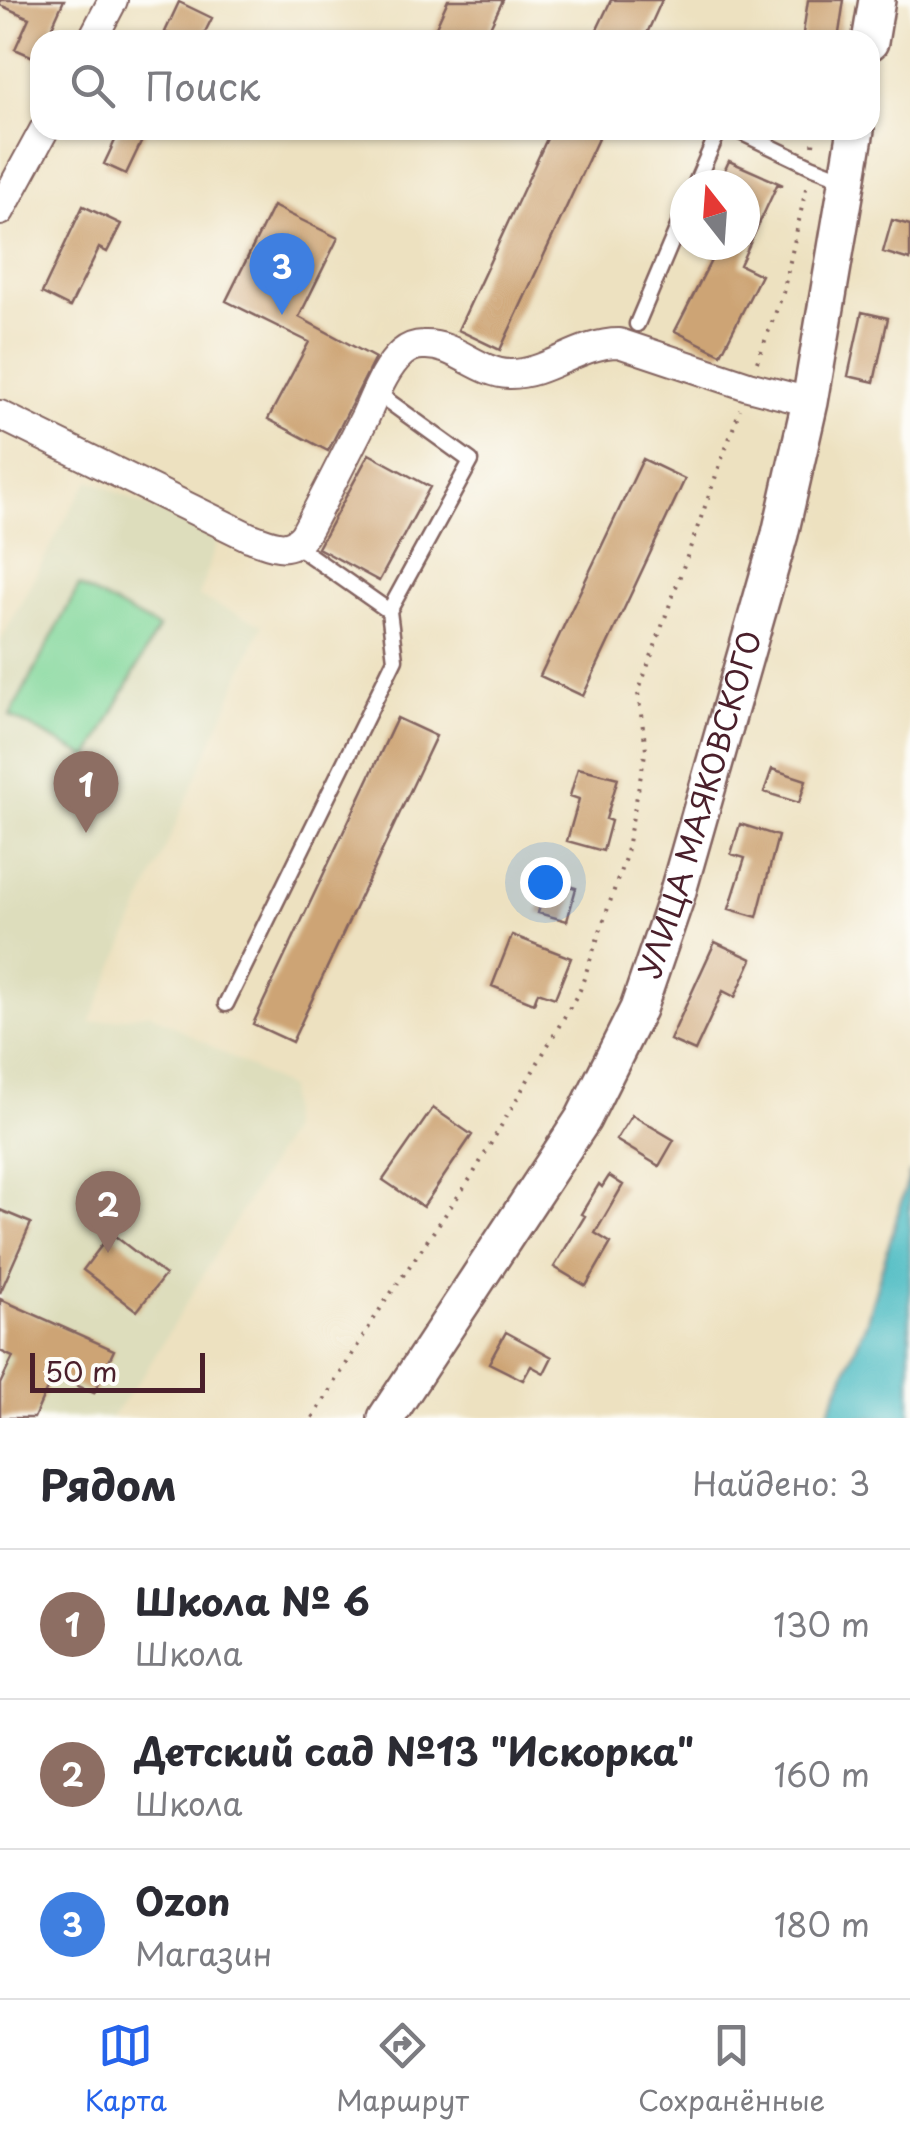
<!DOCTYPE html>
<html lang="ru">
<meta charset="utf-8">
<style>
:root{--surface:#fff;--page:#f7f7f7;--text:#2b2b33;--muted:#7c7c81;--line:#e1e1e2;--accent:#2563eb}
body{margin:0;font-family:"Playpen Sans",sans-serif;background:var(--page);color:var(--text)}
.compass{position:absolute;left:670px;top:170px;width:90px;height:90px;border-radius:50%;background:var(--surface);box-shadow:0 2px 8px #0004;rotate:343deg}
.scale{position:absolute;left:30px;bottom:25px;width:175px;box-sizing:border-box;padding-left:10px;border:5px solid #4a1f2b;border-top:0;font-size:28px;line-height:35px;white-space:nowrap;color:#4a1f2b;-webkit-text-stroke:8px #fdfcf7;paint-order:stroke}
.you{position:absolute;left:545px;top:882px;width:35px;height:35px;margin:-25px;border:8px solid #fff;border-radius:50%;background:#1a73e8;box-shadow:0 0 0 15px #1a73e833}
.badge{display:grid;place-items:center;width:65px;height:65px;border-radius:50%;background:var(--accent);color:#fff;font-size:32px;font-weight:700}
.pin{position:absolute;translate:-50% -82px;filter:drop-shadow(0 2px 5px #0008)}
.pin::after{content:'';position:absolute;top:52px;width:35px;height:30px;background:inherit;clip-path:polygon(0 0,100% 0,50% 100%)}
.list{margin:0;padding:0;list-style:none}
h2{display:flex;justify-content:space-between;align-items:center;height:130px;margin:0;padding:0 40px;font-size:42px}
h2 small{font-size:32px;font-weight:400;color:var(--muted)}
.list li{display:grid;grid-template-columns:65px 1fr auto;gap:30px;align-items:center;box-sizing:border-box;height:150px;padding:0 40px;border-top:2px solid var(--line)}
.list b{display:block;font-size:38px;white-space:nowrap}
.list p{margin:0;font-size:32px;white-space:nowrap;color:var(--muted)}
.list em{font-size:32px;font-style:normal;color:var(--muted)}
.icon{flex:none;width:55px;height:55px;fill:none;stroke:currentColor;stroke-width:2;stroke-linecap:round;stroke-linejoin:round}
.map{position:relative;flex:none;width:910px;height:1418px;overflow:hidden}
.search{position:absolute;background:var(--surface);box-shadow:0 2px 8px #0004;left:30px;right:30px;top:30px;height:110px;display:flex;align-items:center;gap:25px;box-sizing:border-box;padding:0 35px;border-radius:30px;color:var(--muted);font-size:38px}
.sheet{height:580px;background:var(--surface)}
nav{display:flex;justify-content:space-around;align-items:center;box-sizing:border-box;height:140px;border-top:2px solid var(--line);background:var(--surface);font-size:28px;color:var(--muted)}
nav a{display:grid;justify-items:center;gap:5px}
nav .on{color:var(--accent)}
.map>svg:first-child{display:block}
.built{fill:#ddddbc}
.green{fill:#81d79a;stroke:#667b62;stroke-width:2.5}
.water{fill:#4ebcc3;stroke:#4c6e77;stroke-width:2.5}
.building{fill:#cda474}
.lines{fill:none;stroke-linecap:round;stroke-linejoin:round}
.service-casing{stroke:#83635f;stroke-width:19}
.minor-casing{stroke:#83635f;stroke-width:32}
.tertiary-casing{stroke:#83635f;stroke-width:40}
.path{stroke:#83635f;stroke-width:4;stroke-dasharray:2.5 8;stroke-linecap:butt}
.service{stroke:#fff;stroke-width:14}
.minor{stroke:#fff;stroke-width:28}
.tertiary{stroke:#fff;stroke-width:35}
.labels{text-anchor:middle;stroke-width:9;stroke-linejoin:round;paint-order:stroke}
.street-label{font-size:30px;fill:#4a1f2b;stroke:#fdfcf7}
</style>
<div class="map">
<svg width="910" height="1418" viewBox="0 0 910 1418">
<rect width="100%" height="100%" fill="#fdfcf7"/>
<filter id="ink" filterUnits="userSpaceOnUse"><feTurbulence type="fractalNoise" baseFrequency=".01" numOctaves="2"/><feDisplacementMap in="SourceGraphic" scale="20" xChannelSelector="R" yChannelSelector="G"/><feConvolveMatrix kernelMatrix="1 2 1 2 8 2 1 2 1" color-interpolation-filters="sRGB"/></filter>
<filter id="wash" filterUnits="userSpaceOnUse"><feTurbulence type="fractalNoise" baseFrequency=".0048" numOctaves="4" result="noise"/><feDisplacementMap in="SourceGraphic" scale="40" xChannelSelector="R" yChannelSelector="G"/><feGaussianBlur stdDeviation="2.25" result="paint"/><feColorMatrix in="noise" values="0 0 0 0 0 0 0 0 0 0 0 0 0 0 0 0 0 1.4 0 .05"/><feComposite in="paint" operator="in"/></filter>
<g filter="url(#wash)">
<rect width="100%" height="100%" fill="#ede1c0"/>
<!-- built -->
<path class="built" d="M 90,480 L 218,538 L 199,597 L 262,625 L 90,1023 L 150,1013 L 288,1088 L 289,1131 L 144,1374 L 111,1418 L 0,1418 L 0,642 L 73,505 Z"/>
<!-- green -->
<path class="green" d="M 79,586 L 158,628 L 89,758 L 10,716 Z"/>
<!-- water -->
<path class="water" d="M 910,1172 L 910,1418 L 826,1418 L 866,1323 Z"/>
<g id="blocks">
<!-- building -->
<path class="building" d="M 0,0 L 64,0 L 46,40 L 40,40 L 40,60 L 15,49 L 29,18 L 0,5 Z
M 448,0 L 503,0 L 484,40 L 430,40 Z
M 611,0 L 662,0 L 644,40 L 592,40 Z
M 808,0 L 844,0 L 838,40 L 802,40 Z
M 179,2 L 212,18 L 201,40 L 181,40 L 165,32 Z
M 120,130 L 147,130 L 126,174 L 104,164 Z
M 551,130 L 602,130 L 500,350 L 458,330 Z
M 729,161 L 783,185 L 777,185 L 740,265 L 761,275 L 721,354 L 675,331 L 719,245 L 745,245 L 745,185 L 718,185 Z
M 83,206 L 121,224 L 107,252 L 99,248 L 70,307 L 42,293 Z
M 273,206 L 338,238 L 299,317 L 375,358 L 328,451 L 268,419 L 309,342 L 226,301 Z
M 892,220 L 910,225 L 910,260 L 883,252 Z
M 862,312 L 888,318 L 874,382 L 848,376 Z
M 369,454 L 430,487 L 379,581 L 318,548 Z
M 643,459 L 685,479 L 583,696 L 540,676 Z
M 397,718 L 436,736 L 292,1042 L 253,1024 Z
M 578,768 L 618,778 L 606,819 L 611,821 L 603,851 L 567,841 L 579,799 L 570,796 Z
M 772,769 L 806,780 L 799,803 L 764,792 Z
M 740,824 L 778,836 L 757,917 L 729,909 L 745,858 L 731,854 Z
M 548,880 L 576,888 L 567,921 L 538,913 Z
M 512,935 L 571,958 L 555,998 L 538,992 L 534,1003 L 492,986 Z
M 715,942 L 752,959 L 735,997 L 723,991 L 695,1051 L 670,1040 Z
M 433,1108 L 472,1135 L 423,1207 L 383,1180 Z
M 632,1115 L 674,1140 L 659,1166 L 616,1140 Z
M 609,1176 L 623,1185 L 595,1233 L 611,1243 L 586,1286 L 554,1267 L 585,1216 L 581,1214 L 599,1184 L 602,1187 Z
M 0,1210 L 31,1223 L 0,1293 Z
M 111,1233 L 165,1275 L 137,1311 L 83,1270 Z
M 0,1299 L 114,1350 L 94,1393 L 53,1375 L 34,1418 L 0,1418 L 0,1384 L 13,1357 L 0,1351 Z
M 506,1332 L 552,1357 L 544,1373 L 531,1366 L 523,1380 L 489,1363 Z"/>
</g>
</g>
<g filter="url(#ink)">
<use href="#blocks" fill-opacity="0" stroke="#83635f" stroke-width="2.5"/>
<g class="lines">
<!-- service casing -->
<g class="service-casing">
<path id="service" d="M 736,130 L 811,166 L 847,180
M 695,185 L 719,130
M 637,324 L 685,210
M 295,545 L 389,611 L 471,461 L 377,393
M 226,1004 L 395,659 L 389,611"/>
</g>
<!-- minor casing -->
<g class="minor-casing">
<path id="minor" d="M 92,40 L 113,0
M 0,211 L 44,130
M 0,415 L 249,537 C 271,544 287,555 304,535 C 325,497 344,458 364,419 C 374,398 384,369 402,353 C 408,348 416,345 423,345 C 455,343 478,373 509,374 C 547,375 578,343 619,343 L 748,386 L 810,402"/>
</g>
<!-- tertiary casing -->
<g class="tertiary-casing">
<g id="tertiary">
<path d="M 870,42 L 877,0"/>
<path id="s1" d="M 386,1418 L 583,1119 L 638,1009 L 676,898 L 780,534 L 810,402 L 856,130"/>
</g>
</g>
<!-- path -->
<path class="path" d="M 813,145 L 815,130
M 757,362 L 783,293 L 807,184
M 313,1418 L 382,1306 L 472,1176 L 580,990 L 625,858 L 646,749 L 638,693 L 740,409"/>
<!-- service -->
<use href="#service" class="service"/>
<!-- minor -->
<use href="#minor" class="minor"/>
<!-- tertiary -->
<use href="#tertiary" class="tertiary"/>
</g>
</g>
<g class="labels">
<!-- street labels -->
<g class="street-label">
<text dy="10" stroke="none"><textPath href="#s1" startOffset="695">УЛИЦА МАЯКОВСКОГО</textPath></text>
</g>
</g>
</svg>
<svg class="compass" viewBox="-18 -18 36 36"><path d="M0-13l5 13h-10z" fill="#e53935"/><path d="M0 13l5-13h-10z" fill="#7c7c81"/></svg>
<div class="scale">50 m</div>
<div class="you"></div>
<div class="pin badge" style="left:86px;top:833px;background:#8d6e63">1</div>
<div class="pin badge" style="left:108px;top:1253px;background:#8d6e63">2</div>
<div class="pin badge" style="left:282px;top:315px;background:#3f7fe0">3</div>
<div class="search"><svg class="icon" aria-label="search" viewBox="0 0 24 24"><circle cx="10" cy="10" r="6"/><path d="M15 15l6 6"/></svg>Поиск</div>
</div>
<section class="sheet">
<h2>Рядом<small>Найдено: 3</small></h2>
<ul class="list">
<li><span class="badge" style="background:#8d6e63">1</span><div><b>Школа № 6</b><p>Школа</p></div><em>130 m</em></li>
<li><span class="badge" style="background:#8d6e63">2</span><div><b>Детский сад №13 &quot;Искорка&quot;</b><p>Школа</p></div><em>160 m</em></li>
<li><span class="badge" style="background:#3f7fe0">3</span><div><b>Ozon</b><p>Магазин</p></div><em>180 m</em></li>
</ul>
</section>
<nav>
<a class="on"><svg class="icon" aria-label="map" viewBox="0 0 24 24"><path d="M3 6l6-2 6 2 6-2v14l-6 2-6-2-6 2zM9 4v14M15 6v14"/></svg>Карта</a>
<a><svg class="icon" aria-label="directions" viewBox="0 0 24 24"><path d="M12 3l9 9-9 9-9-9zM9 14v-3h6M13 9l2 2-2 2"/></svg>Маршрут</a>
<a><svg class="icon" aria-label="saved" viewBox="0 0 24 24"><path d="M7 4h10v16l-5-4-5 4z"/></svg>Сохранённые</a>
</nav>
